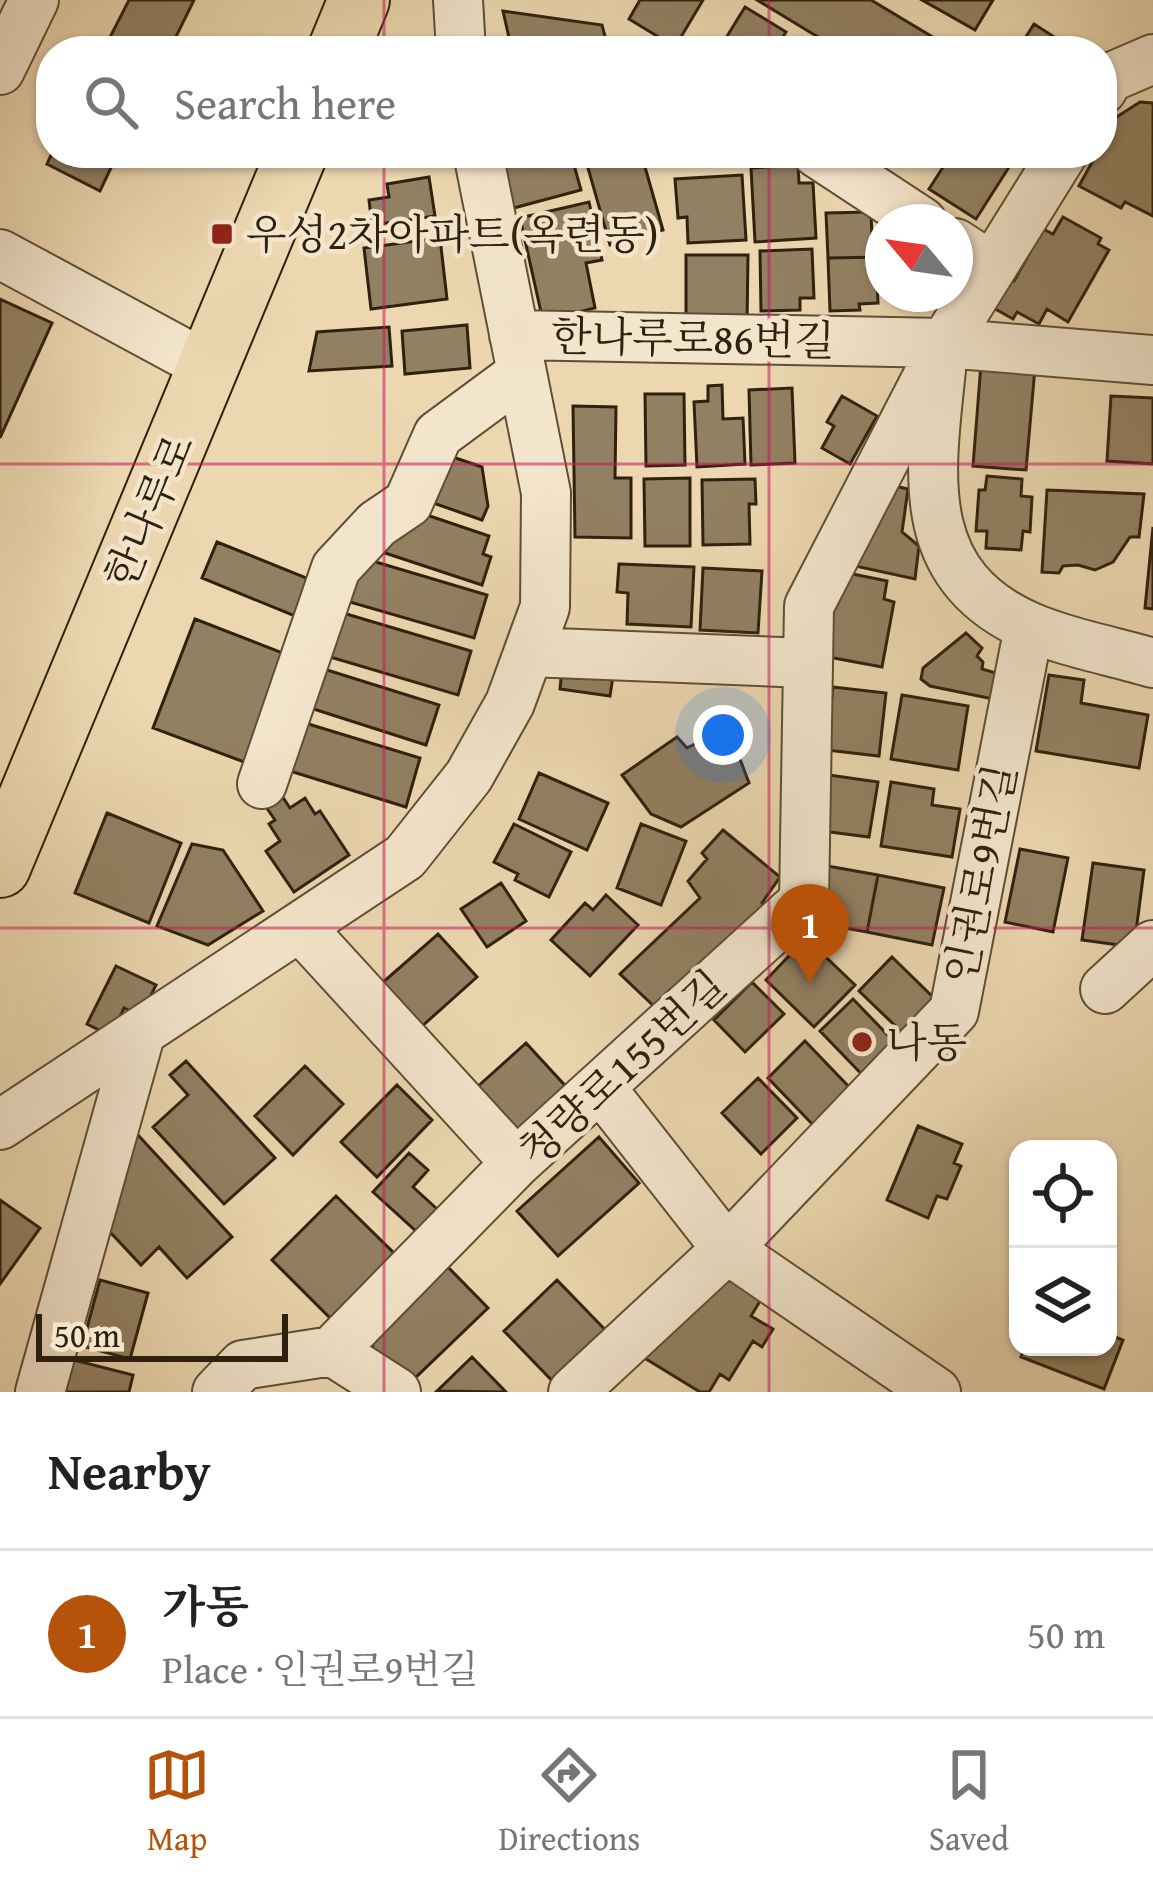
<!DOCTYPE html>
<meta charset="utf-8">
<style>
:root{--surface:#fff;--page:#f6f6f6;--text:#222;--muted:#767676;--line:#e0e0e0;--accent:#b45309}
body{margin:0;font-family:"Gentium Book Plus","Noto Serif KR",serif;background:var(--page);color:var(--text)}
.controls{position:absolute;right:36px;bottom:36px;display:grid;overflow:hidden;border-radius:24px;box-shadow:0 3px 9px #0004}
.controls button{width:108px;height:108px;display:grid;place-items:center;padding:0;border:0;border-bottom:3px solid var(--line);background:var(--surface);color:var(--text);font:60px sans-serif}
.compass{position:absolute;left:865px;top:204px;width:108px;height:108px;border-radius:50%;background:var(--surface);box-shadow:0 3px 9px #0004;rotate:299deg}
.scale{position:absolute;left:36px;bottom:30px;width:252px;box-sizing:border-box;padding-left:12px;border:6px solid #30210e;border-top:0;font-size:33px;line-height:42px;white-space:nowrap;color:#30210e;-webkit-text-stroke:9px #f3e5cc;paint-order:stroke}
.you{position:absolute;left:723px;top:735px;width:42px;height:42px;margin:-30px;border:9px solid #fff;border-radius:50%;background:#1a73e8;box-shadow:0 0 0 18px #1a73e833}
.badge{display:grid;place-items:center;width:78px;height:78px;border-radius:50%;background:var(--accent);color:#fff;font-size:39px;font-weight:700}
.pin{position:absolute;translate:-50% -99px;filter:drop-shadow(0 3px 6px #0008)}
.pin::after{content:'';position:absolute;top:63px;width:42px;height:36px;background:inherit;clip-path:polygon(0 0,100% 0,50% 100%)}
.list{margin:0;padding:0;list-style:none}
h2{display:flex;justify-content:space-between;align-items:center;height:156px;margin:0;padding:0 48px;font-size:51px}
h2 small{font-size:39px;font-weight:400;color:var(--muted)}
.list li{display:grid;grid-template-columns:78px 1fr auto;gap:36px;align-items:center;box-sizing:border-box;height:168px;padding:0 48px;border-top:3px solid var(--line)}
.list b{display:block;font-size:45px;white-space:nowrap}
.list p{margin:0;font-size:39px;white-space:nowrap;color:var(--muted)}
.list em{font-size:39px;font-style:normal;color:var(--muted)}
.icon{flex:none;width:66px;height:66px;fill:none;stroke:currentColor;stroke-width:2;stroke-linecap:round;stroke-linejoin:round}
.map{position:relative;flex:none;width:1153px;height:1392px;overflow:hidden}
.search{position:absolute;background:var(--surface);box-shadow:0 3px 9px #0004;left:36px;right:36px;top:36px;height:132px;display:flex;align-items:center;gap:30px;box-sizing:border-box;padding:0 42px;border-radius:48px;color:var(--muted);font-size:45px}
.sheet{height:324px;background:var(--surface)}
nav{display:flex;justify-content:space-around;align-items:center;box-sizing:border-box;height:168px;border-top:3px solid var(--line);background:var(--surface);font-size:33px;color:var(--muted)}
nav a{display:grid;justify-items:center;gap:6px}
nav .on{color:var(--accent)}
.map>svg:first-child{display:block}
.building{fill:#928062;stroke:#30210e;stroke-width:3}
.lines{fill:none;stroke-linecap:round;stroke-linejoin:round}
.minor-casing{stroke:#5f4e36;stroke-width:52}
.major-casing{stroke:#30210e;stroke-width:64}
.minor{stroke:#f3e5cc;stroke-width:48}
.major{stroke:#ecd7b0;stroke-width:60}
.grid{fill:none;stroke:#c2185b;stroke-width:3;stroke-opacity:0.55}
.poi-dot{fill:#8f2418;stroke:#f3e5cc;stroke-width:4.5}
.labels{text-anchor:middle;stroke-width:9;stroke-linejoin:round;paint-order:stroke}
.poi-label{font-size:42px;fill:#30210e;stroke:#f3e5cc;text-anchor:start}
.street-label{font-size:42px;fill:#30210e;stroke:#f3e5cc}
</style>
<div class="map">
<svg width="1153" height="1392" viewBox="0 0 1153 1392">
<rect width="100%" height="100%" fill="#ecd7b0"/>
<filter id="stains"><feTurbulence type="fractalNoise" baseFrequency=".00167" numOctaves="4"/><feColorMatrix values="0 0 0 0 .2 0 0 0 0 .09 0 0 0 0 .02 0 0 0 .5 -.17"/></filter>
<radialGradient id="worn" r=".72"><stop offset=".6" stop-color="#630" stop-opacity="0"/><stop offset="1" stop-color="#630" stop-opacity=".3"/></radialGradient>
<!-- building -->
<path class="building" d="M 129,0 L 194,0 L 169,51 L 103,51 Z
M 640,0 L 703,0 L 675,47 L 629,19 Z
M 757,0 L 871,0 L 956,51 L 841,51 Z
M 922,0 L 993,0 L 975,30 Z
M 745,7 L 786,32 L 774,51 L 718,51 Z
M 503,11 L 602,25 L 609,51 L 512,51 Z
M 1034,24 L 1076,51 L 1017,51 Z
M 1140,102 L 1153,103 L 1153,216 L 1125,202 L 1121,208 L 1079,186 L 1097,153 L 1102,153 L 1102,143 L 1115,118 Z
M 52,153 L 118,153 L 100,191 L 47,164 Z
M 502,153 L 554,153 L 556,158 L 571,154 L 581,190 L 510,209 Z
M 641,153 L 663,230 L 610,245 L 584,154 Z
M 666,153 L 741,153 L 741,164 L 666,161 Z
M 952,153 L 1018,153 L 976,219 L 929,189 Z
M 798,165 L 799,183 L 813,183 L 816,238 L 755,242 L 751,168 Z
M 742,175 L 746,240 L 688,243 L 687,217 L 678,218 L 675,179 Z
M 429,177 L 435,216 L 372,225 L 369,200 L 389,197 L 387,184 Z
M 589,202 L 602,260 L 586,263 L 595,308 L 543,321 L 520,218 Z
M 871,212 L 872,237 L 883,237 L 883,257 L 828,258 L 826,213 Z
M 1063,217 L 1101,238 L 1098,244 L 1109,250 L 1068,322 L 1047,309 L 1039,324 L 1017,312 L 1013,319 L 990,306 L 1007,277 L 1014,281 L 1043,229 L 1053,234 Z
M 440,238 L 447,299 L 371,309 L 364,248 Z
M 812,249 L 814,298 L 800,298 L 800,310 L 761,311 L 760,251 Z
M 686,255 L 748,255 L 747,325 L 686,325 Z
M 883,257 L 883,280 L 877,280 L 878,303 L 859,304 L 860,310 L 830,311 L 828,258 Z
M 900,294 L 936,294 L 929,306 L 901,306 Z
M 0,299 L 52,323 L 0,438 Z
M 467,325 L 470,368 L 405,374 L 402,331 Z
M 389,327 L 392,366 L 309,371 L 317,332 Z
M 981,364 L 1035,368 L 1026,470 L 973,466 Z
M 722,385 L 723,419 L 743,418 L 745,464 L 697,467 L 694,402 L 708,401 L 708,386 Z
M 792,388 L 795,463 L 751,465 L 749,390 Z
M 645,394 L 684,394 L 685,465 L 646,466 Z
M 842,396 L 877,416 L 850,464 L 822,448 L 834,426 L 827,422 Z
M 1111,396 L 1153,398 L 1153,464 L 1107,461 Z
M 573,406 L 616,407 L 615,478 L 631,478 L 631,538 L 575,537 Z
M 435,451 L 482,467 L 488,506 L 482,520 L 419,498 Z
M 987,476 L 1022,479 L 1021,496 L 1032,497 L 1030,532 L 1023,531 L 1021,550 L 986,548 L 987,531 L 976,531 L 979,490 L 985,490 Z
M 690,478 L 690,546 L 645,546 L 644,479 Z
M 755,479 L 756,504 L 749,504 L 750,544 L 703,545 L 702,480 Z
M 890,485 L 908,489 L 902,532 L 919,546 L 915,579 L 855,566 Z
M 1047,490 L 1144,494 L 1139,537 L 1130,537 L 1113,562 L 1095,570 L 1078,565 L 1063,566 L 1059,573 L 1042,572 Z
M 412,510 L 489,536 L 483,554 L 491,557 L 482,585 L 385,553 L 394,529 Z
M 1153,527 L 1153,609 L 1145,608 Z
M 217,542 L 309,579 L 295,616 L 202,578 Z
M 349,554 L 487,595 L 474,638 L 336,598 Z
M 619,564 L 694,567 L 691,627 L 627,624 L 628,593 L 617,592 Z
M 703,568 L 762,571 L 758,633 L 700,630 Z
M 838,571 L 887,581 L 884,599 L 894,602 L 882,667 L 823,656 Z
M 333,610 L 471,651 L 458,695 L 320,654 Z
M 195,619 L 293,657 L 252,765 L 153,728 Z
M 966,633 L 982,648 L 977,656 L 983,662 L 982,669 L 999,674 L 993,699 L 930,686 L 921,679 L 923,668 Z
M 311,665 L 439,705 L 426,745 L 298,704 Z
M 562,669 L 613,676 L 610,696 L 560,689 Z
M 1049,675 L 1084,680 L 1081,703 L 1148,715 L 1139,768 L 1036,751 Z
M 833,687 L 886,693 L 879,756 L 826,750 Z
M 902,695 L 968,706 L 958,770 L 891,759 Z
M 292,719 L 420,758 L 406,807 L 277,767 Z
M 728,727 L 749,783 L 681,827 L 651,814 L 622,775 L 677,737 L 687,748 Z
M 539,773 L 608,803 L 587,850 L 519,819 Z
M 822,774 L 878,782 L 869,837 L 814,830 Z
M 891,782 L 934,789 L 932,805 L 960,809 L 952,857 L 881,846 Z
M 282,796 L 290,808 L 305,798 L 315,814 L 320,811 L 349,855 L 294,892 L 266,851 L 280,841 L 269,824 L 275,820 L 266,807 Z
M 107,813 L 181,843 L 149,923 L 75,893 Z
M 514,824 L 571,852 L 549,897 L 515,880 L 518,874 L 494,862 Z
M 641,824 L 686,841 L 661,905 L 617,888 Z
M 723,830 L 780,877 L 762,903 L 768,918 L 661,1013 L 620,974 L 700,898 L 688,881 L 707,859 L 702,853 Z
M 192,844 L 223,850 L 263,911 L 208,945 L 157,926 Z
M 1020,849 L 1068,858 L 1053,932 L 1005,922 Z
M 1093,863 L 1144,870 L 1134,947 L 1082,940 Z
M 822,865 L 878,875 L 867,932 L 812,922 Z
M 878,875 L 944,888 L 932,945 L 867,932 Z
M 501,883 L 526,921 L 487,947 L 461,909 Z
M 606,895 L 638,925 L 590,976 L 551,940 L 585,903 L 593,910 Z
M 438,934 L 477,977 L 420,1028 L 381,984 Z
M 806,938 L 855,985 L 814,1027 L 766,980 Z
M 892,957 L 938,1002 L 911,1041 L 859,991 Z
M 116,966 L 156,985 L 141,1016 L 124,1008 L 111,1036 L 87,1024 Z
M 752,982 L 784,1014 L 745,1052 L 714,1020 Z
M 853,999 L 905,1053 L 872,1085 L 820,1031 Z
M 805,1041 L 852,1090 L 814,1126 L 768,1078 Z
M 526,1043 L 571,1092 L 521,1137 L 476,1088 Z
M 186,1061 L 275,1158 L 224,1204 L 153,1127 L 188,1095 L 170,1075 Z
M 305,1066 L 343,1104 L 293,1155 L 255,1116 Z
M 758,1078 L 797,1118 L 761,1154 L 722,1113 Z
M 397,1085 L 432,1120 L 377,1177 L 341,1142 Z
M 918,1126 L 962,1144 L 954,1163 L 961,1166 L 947,1199 L 937,1196 L 928,1218 L 887,1200 Z
M 138,1135 L 232,1237 L 187,1278 L 159,1247 L 141,1265 L 110,1232 L 117,1155 Z
M 599,1137 L 639,1183 L 558,1256 L 517,1211 Z
M 409,1153 L 428,1170 L 413,1187 L 448,1219 L 428,1242 L 373,1192 Z
M 336,1196 L 402,1261 L 331,1319 L 272,1260 Z
M 0,1200 L 40,1228 L 0,1284 Z
M 444,1263 L 488,1308 L 415,1378 L 373,1352 L 372,1333 Z
M 717,1271 L 762,1298 L 751,1316 L 773,1329 L 762,1347 L 753,1341 L 729,1380 L 720,1374 L 709,1392 L 700,1392 L 633,1351 Z
M 100,1280 L 148,1293 L 130,1359 L 82,1346 Z
M 557,1280 L 614,1339 L 561,1390 L 504,1331 Z
M 1108,1334 L 1123,1340 L 1104,1389 L 1021,1357 L 1025,1347 L 1108,1347 Z
M 62,1357 L 133,1375 L 129,1392 L 53,1392 Z
M 472,1357 L 506,1392 L 437,1391 Z"/>
<g class="lines">
<!-- minor casing -->
<g class="minor-casing">
<path id="minor" d="M 458,0 L 461,51
M 0,70 L 34,0
M 1102,90 L 1109,78 L 1153,59
M 817,153 L 922,222
M 955,243 L 992,267
M 0,254 L 209,367
M 514,335 L 945,343 L 1153,360
M 941,370 C 930,474 913,575 1028,626 C 1067,643 1113,651 1153,663
M 529,652 L 806,663
M 262,784 L 336,568 L 377,524 L 408,503 L 438,435 L 522,373
M 300,927 L 516,1163
M 1105,989 L 1153,945
M 600,1087 L 727,1249 L 936,1392
M 0,1125 L 405,857 L 469,776 L 510,703 L 545,607 L 546,493 L 478,153
M 332,1351 L 516,1163 L 804,901 L 809,606 L 945,343 L 1063,153
M 40,1392 L 140,1035
M 217,1392 L 243,1365 L 332,1351 L 396,1392
M 573,1392 L 727,1249 L 954,1011 L 1029,627"/>
</g>
<!-- major casing -->
<g class="major-casing">
<path id="major" d="M 338,51 L 359,0
M 0,867 L 297,153"/>
</g>
<!-- minor -->
<use href="#minor" class="minor"/>
<!-- major -->
<use href="#major" class="major"/>
</g>
<!-- grid -->
<path class="grid" d="M 384,0 L 384,51M 769,0 L 769,51M 384,153 L 384,1392M 769,153 L 769,1392M 0,464 L 1153,464M 0,928 L 1153,928"/>
<!-- markers -->
<g class="poi-dot">
<rect x="210" y="222" width="24" height="24" rx="6"/>
<circle cx="862" cy="1042" r="12"/>
</g>
<g class="labels">
<!-- poi labels -->
<g class="poi-label">
<text x="246" y="249">우성2차아파트(옥련동)</text>
<text x="886" y="1057">나동</text>
</g>
<!-- street labels -->
<g class="street-label">
<text transform="translate(693 338) rotate(1)" y="15">한나루로86번길</text>
<text transform="translate(149 511) rotate(-67)" y="15">한나루로</text>
<text transform="translate(980 874) rotate(-79)" y="15">인권로9번길</text>
<text transform="translate(622 1068) rotate(-43)" y="15">청량로155번길</text>
</g>
</g>
<rect width="100%" height="100%" filter="url(#stains)"/>
<rect width="100%" height="100%" fill="url(#worn)"/>
</svg>
<div class="controls">
<button><svg class="icon" aria-label="locate" viewBox="0 0 24 24"><circle cx="12" cy="12" r="6"/><path d="M12 2v4M12 18v4M2 12h4M18 12h4"/></svg></button>
<button><svg class="icon" aria-label="layers" viewBox="0 0 24 24"><path d="M12 4l9 5-9 5-9-5zM3 14l9 5 9-5"/></svg></button>
</div>
<svg class="compass" viewBox="-18 -18 36 36"><path d="M0-13l5 13h-10z" fill="#e53935"/><path d="M0 13l5-13h-10z" fill="#767676"/></svg>
<div class="scale">50 m</div>
<div class="you"></div>
<div class="pin badge" style="left:810px;top:983px">1</div>
<div class="search"><svg class="icon" aria-label="search" viewBox="0 0 24 24"><circle cx="10" cy="10" r="6"/><path d="M15 15l6 6"/></svg>Search here</div>
</div>
<section class="sheet">
<h2>Nearby<small></small></h2>
<ul class="list">
<li><span class="badge">1</span><div><b>가동</b><p>Place · 인권로9번길</p></div><em>50 m</em></li>
</ul>
</section>
<nav>
<a class="on"><svg class="icon" aria-label="map" viewBox="0 0 24 24"><path d="M3 6l6-2 6 2 6-2v14l-6 2-6-2-6 2zM9 4v14M15 6v14"/></svg>Map</a>
<a><svg class="icon" aria-label="directions" viewBox="0 0 24 24"><path d="M12 3l9 9-9 9-9-9zM9 14v-3h6M13 9l2 2-2 2"/></svg>Directions</a>
<a><svg class="icon" aria-label="saved" viewBox="0 0 24 24"><path d="M7 4h10v16l-5-4-5 4z"/></svg>Saved</a>
</nav>
